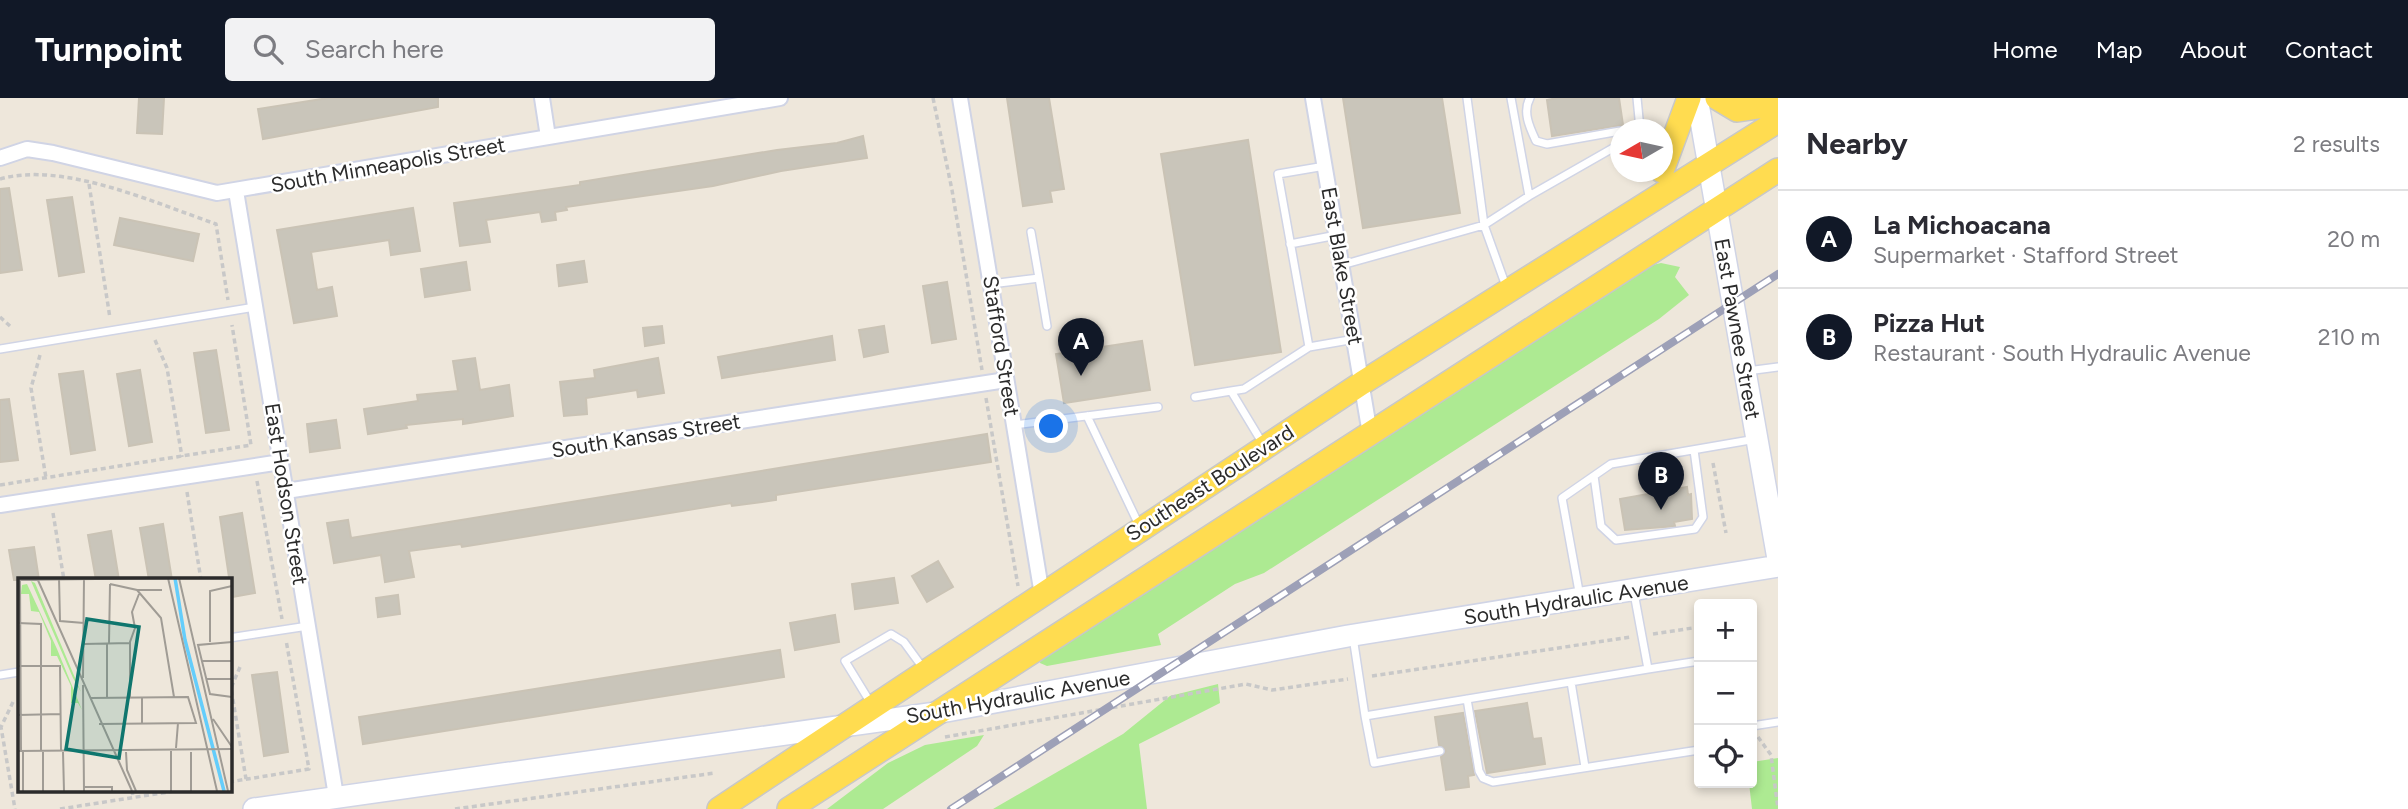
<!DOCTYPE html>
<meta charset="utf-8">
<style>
:root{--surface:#fff;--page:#f2f2f3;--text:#2b2b33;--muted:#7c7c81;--line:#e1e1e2;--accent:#111827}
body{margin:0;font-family:Figtree,sans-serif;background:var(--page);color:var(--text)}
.controls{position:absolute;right:21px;bottom:21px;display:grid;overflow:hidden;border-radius:7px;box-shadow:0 4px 10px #0003}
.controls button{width:63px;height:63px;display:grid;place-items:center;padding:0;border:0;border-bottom:2px solid var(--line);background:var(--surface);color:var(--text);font:35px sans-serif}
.compass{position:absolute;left:1610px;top:21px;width:63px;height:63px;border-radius:50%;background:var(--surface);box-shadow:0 4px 10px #0003;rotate:261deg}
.you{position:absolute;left:1052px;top:329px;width:24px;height:24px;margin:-18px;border:5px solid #fff;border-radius:50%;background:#1a73e8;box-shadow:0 0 0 10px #1a73e833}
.badge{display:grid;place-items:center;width:46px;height:46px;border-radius:50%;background:var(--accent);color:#fff;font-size:23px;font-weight:700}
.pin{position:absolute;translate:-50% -58px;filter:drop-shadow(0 2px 4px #0008)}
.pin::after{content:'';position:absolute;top:37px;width:24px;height:21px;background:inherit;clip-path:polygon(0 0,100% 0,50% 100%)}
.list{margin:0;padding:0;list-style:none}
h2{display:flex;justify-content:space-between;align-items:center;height:91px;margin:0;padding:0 28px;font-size:30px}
h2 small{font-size:23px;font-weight:400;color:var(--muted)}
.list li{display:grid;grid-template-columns:46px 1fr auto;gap:21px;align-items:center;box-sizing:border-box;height:98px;padding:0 28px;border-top:2px solid var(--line)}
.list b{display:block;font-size:26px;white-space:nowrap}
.list p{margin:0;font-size:23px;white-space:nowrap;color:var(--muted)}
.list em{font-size:23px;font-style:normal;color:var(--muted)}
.icon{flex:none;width:38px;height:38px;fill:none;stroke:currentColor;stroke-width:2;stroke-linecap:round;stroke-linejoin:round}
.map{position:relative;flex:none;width:1778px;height:711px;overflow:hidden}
header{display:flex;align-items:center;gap:42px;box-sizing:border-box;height:98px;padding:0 35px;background:var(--accent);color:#fff}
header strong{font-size:33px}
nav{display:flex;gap:38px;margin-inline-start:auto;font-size:24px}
.search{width:490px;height:63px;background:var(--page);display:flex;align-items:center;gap:18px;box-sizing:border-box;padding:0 24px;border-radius:7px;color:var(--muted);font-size:26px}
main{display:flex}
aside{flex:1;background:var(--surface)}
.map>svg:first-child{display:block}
.green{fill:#adea92}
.building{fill:#c9c5ba;stroke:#cac3b5;stroke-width:2}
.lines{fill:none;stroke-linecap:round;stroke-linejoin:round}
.lane-casing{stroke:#d0d4e5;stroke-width:10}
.street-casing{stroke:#d0d4e5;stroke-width:18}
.secondary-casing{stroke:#d0d4e5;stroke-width:24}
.primary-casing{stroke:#c8c8c8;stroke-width:26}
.path{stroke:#c8c8c8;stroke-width:3.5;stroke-dasharray:5 3.5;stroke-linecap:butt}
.lane{stroke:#fff;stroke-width:7}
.street{stroke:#fff;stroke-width:14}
.secondary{stroke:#fff;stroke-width:21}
.primary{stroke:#ffdc50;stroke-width:23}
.rail-casing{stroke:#9da0b7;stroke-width:8}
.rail{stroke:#fff;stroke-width:5;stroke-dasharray:16;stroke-linecap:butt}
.labels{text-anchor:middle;stroke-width:5;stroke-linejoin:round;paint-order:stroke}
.street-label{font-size:21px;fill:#2b2b2b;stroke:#fff}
.inset-river{fill:none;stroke:#64cdfb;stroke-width:3.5}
.inset-road{fill:none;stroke:#a09c95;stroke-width:2}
.view{fill:#0f766e;fill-opacity:0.15;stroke:#0f766e;stroke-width:3.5}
.inset-edge{fill:none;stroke:#2b2b2b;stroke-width:3.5}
</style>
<header>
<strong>Turnpoint</strong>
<div class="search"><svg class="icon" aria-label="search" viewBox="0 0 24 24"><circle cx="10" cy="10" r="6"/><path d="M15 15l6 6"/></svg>Search here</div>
<nav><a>Home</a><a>Map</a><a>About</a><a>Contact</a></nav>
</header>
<main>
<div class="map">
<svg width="1778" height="711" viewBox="0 0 1778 711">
<rect width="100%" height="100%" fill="#eee7db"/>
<!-- green -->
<path class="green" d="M 1661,165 L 1680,169 L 1675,179 L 1689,197 L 1659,221 L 1264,475 L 1235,486 L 1158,536 L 1161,547 L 1047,568 L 1040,565 L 1041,559 L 1649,168 Z
M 1218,586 L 1220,605 L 1139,646 L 1147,711 L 993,711 L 1123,636 L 1170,598 Z
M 984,637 L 977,648 L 883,711 L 827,711 L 888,665 L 925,647 Z
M 1778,660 L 1778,711 L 1752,711 L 1749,685 L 1752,685 L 1752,664 Z"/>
<!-- building -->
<path class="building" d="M 139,0 L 164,0 L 162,36 L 137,35 Z
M 328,0 L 438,0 L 438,9 L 263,41 L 258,11 Z
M 1007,0 L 1049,0 L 1064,91 L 1050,93 L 1052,104 L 1023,108 Z
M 1343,0 L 1442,0 L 1460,115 L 1363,130 Z
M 1557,0 L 1619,0 L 1623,27 L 1552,38 L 1547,2 Z
M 863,38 L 867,60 L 781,73 L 713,88 L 566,109 L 567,112 L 555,114 L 556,122 L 542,124 L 540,114 L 486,122 L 490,144 L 460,148 L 454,105 L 580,87 L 580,84 L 777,52 L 837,45 Z
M 1248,42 L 1281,254 L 1195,267 L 1161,56 Z
M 9,90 L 22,172 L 0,175 L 0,91 Z
M 72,99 L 84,174 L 59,178 L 47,102 Z
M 413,110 L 420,153 L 391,157 L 389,142 L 311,154 L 317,192 L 332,189 L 337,218 L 294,225 L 277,132 Z
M 120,120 L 199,136 L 193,163 L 114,147 Z
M 584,163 L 587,184 L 559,188 L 557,167 Z
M 466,164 L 470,192 L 425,199 L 421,171 Z
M 947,184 L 956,241 L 932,245 L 923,188 Z
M 662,228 L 664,245 L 645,248 L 643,230 Z
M 884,228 L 888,254 L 864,259 L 859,232 Z
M 832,238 L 835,262 L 722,280 L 718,259 Z
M 1142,243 L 1150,292 L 1064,305 L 1056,256 Z
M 216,252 L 229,332 L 206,335 L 194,255 Z
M 475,260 L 480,292 L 509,287 L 513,318 L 463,326 L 463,321 L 406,327 L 407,330 L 368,336 L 364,311 L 418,303 L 417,297 L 458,293 L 453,263 Z
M 658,260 L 664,295 L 638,299 L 637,292 L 586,300 L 587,316 L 564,318 L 560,284 L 595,280 L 594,272 Z
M 140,272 L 152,344 L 129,348 L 117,276 Z
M 83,273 L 95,352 L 71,356 L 59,276 Z
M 9,301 L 18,362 L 0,364 L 0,302 Z
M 336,322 L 340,350 L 310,354 L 307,326 Z
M 987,336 L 991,364 L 776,397 L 776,402 L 732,408 L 731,405 L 462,449 L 461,446 L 409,453 L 414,479 L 385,484 L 381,457 L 334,465 L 327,425 L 348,422 L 351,440 Z
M 1687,389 L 1688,397 L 1691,396 L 1692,421 L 1674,424 L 1675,428 L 1625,432 L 1620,401 Z
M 242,415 L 255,495 L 232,499 L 220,419 Z
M 163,426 L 172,482 L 149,482 L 140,430 Z
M 111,433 L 119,482 L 96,482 L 88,437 Z
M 34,449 L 39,482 L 14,482 L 9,452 Z
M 938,463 L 953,489 L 927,504 L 912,478 Z
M 894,480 L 898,505 L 855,511 L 852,486 Z
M 398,497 L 400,516 L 378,519 L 376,500 Z
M 835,517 L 839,544 L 795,552 L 790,525 Z
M 780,552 L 784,579 L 363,646 L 359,619 Z
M 277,574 L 288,654 L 264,658 L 252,577 Z
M 1527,605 L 1533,641 L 1541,640 L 1545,666 L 1487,675 L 1475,613 Z
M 1463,615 L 1474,677 L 1468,678 L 1469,689 L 1446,692 L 1441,659 L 1446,653 L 1439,647 L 1435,619 Z"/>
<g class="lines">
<!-- lane casing -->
<g class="lane-casing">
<path id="lane" d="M 1467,0 L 1484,127 L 1529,98
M 1511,0 L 1529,98 L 1620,46
M 1530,0 C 1522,14 1530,30 1536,43 L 1547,46 L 1620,33
M 1637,0 L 1640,31
M 1290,146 L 1337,137
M 1342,167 L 1484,127 L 1507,191
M 1039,180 L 1047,228
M 991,186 L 1039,180 L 1031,134
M 1309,249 L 1355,241
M 0,251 L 255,209
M 1747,273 L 1778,269
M 1231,293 L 1244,291 L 1309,249 L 1278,76 L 1325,68
M 1195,299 L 1231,293 L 1263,346
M 1087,318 L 1139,427
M 1014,327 L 1158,309
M 1594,378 L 1601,428 L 1616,442 L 1695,431 L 1703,419 L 1694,352
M 1634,495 L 1648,571 L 1699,563
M 1580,499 L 1562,400 L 1611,366 L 1756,341
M 1353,539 L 1365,618 L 1648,571
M 229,540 L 308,528
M 0,577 L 19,574
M 1571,584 L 1585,669
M 1467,601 L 1479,673 L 1483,680 L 1493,684 L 1699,652
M 872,607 L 845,563 L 891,536 L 904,544 L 923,570
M 1365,618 L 1374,665 L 1440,653
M 1752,628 L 1778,624"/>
</g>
<!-- street casing -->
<g class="street-casing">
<path id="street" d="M 542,0 L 548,39
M 960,0 L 1042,497
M 1313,0 L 1370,336
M 0,60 L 27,51 L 53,55 L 217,95 L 780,0
M 236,93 L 336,698
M 286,393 L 1006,282
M 0,407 L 281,364"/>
</g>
<!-- secondary casing -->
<g class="secondary-casing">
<path id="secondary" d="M 1697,0 L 1778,461
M 254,711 L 936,615 L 1348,538 L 1778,468"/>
</g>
<!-- primary casing -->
<g class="primary-casing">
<path id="primary" d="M 1717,0 L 1737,12 L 1778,6
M 1662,73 L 1689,0
M 719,711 L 1362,285 L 1778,23
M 789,711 L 1778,72"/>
</g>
<!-- path -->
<path class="path" d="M 933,0 L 952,92 L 982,272
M 0,81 C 63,63 155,105 216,126 L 228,202
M 89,86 L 110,220
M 0,219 L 10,228
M 155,242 L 167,270 L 182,359
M 40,257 L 31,290 L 46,380
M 986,300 L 1018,488
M 1713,365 L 1726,435
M 257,383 L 282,521
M 0,387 L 251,347 L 232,227
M 187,394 L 201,482
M 53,415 L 64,482
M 1653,536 L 1699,529
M 240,569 L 231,590 L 246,681
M 1372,578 L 1631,539
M 1752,599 L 1754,615
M 13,604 L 1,629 L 15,711
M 945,639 L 1246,586 L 1272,592 L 1348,581
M 1758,639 L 1771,657 L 1778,711
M 229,684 L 309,671 L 286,542
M 132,692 L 133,699
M 60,711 L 181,692
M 455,711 L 715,675"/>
<!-- lane -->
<use href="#lane" class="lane"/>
<!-- street -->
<use href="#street" class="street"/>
<!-- secondary -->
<use href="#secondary" class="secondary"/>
<!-- primary -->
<use href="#primary" class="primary"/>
<!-- rail casing -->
<g class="rail-casing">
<path id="rail" d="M 951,711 L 1778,176"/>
</g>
<!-- rail -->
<use href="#rail" class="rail"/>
</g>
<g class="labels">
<!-- street labels -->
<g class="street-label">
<text transform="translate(388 67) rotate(-10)" y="7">South Minneapolis Street</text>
<text transform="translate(1342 168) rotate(80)" y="7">East Blake Street</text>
<text transform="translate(1737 231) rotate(80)" y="7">East Pawnee Street</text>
<text transform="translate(1001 248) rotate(81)" y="7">Stafford Street</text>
<text transform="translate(646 338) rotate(-9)" y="7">South Kansas Street</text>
<text transform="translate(1210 385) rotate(-33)" y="7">Southeast Boulevard</text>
<text transform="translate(286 396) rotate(81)" y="7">East Hodson Street</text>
<text transform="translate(1576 502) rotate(-9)" y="7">South Hydraulic Avenue</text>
<text transform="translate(1018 599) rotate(-10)" y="7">South Hydraulic Avenue</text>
</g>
</g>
<!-- overview -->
<g transform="translate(18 480)">
<rect width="214" height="214" fill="#eee7db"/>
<path d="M 13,3 L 17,5 L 63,114 L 55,100 ZM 9,6 L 39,71 L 64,132 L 60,125 L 53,125 L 53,108 L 39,78 L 33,78 L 33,63 L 21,34 L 13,33 L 11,16 L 3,16 L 4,7 Z" fill="#adea92"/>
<path class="inset-river" d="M 157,0 L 167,62 L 206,213"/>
<path class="inset-road" d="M 19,0 L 114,213M 41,0 L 42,43 L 66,45M 150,0 L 199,213M 161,0 L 210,213M 2,2 L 3,173M 2,2 L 154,0M 92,6 L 119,12 L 143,40 L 156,119M 119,12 L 144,12M 0,45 L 23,46 L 23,173M 192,64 L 192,13 L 214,8M 214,64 L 180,67 L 192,116 L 214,119M 91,65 L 92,6M 66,66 L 112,65M 183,83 L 214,83M 0,88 L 42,88 L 43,172M 65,100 L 66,0M 188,101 L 214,101M 65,107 L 66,213M 89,119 L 89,65M 112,119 L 112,64 L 117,50 L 114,34 L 121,16M 124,119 L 124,145M 73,120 L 170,119 L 178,145 L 81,146M 0,137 L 43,136M 195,141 L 214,169M 158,170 L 160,145M 0,173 L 214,171M 25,173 L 25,213M 153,173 L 153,213M 45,174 L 46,213M 108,174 L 109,192 L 118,213M 173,174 L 173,213M 66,209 L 94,209 L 94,213M 5,213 L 5,173"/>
<path class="view" d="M 69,41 L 121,49 L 101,180 L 48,171 Z"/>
<rect width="214" height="214" class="inset-edge"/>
</g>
</svg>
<div class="controls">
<button>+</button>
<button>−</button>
<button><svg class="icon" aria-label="locate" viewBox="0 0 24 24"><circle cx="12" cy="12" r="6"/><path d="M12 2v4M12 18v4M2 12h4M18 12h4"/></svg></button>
</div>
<svg class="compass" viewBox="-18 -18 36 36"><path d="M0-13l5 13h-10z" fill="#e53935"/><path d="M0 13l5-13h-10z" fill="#7c7c81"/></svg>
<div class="you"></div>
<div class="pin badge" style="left:1081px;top:278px">A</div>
<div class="pin badge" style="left:1661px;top:412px">B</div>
</div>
<aside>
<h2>Nearby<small>2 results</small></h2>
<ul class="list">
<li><span class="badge">A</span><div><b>La Michoacana</b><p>Supermarket · Stafford Street</p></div><em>20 m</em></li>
<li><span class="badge">B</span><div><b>Pizza Hut</b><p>Restaurant · South Hydraulic Avenue</p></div><em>210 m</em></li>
</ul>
</aside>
</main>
